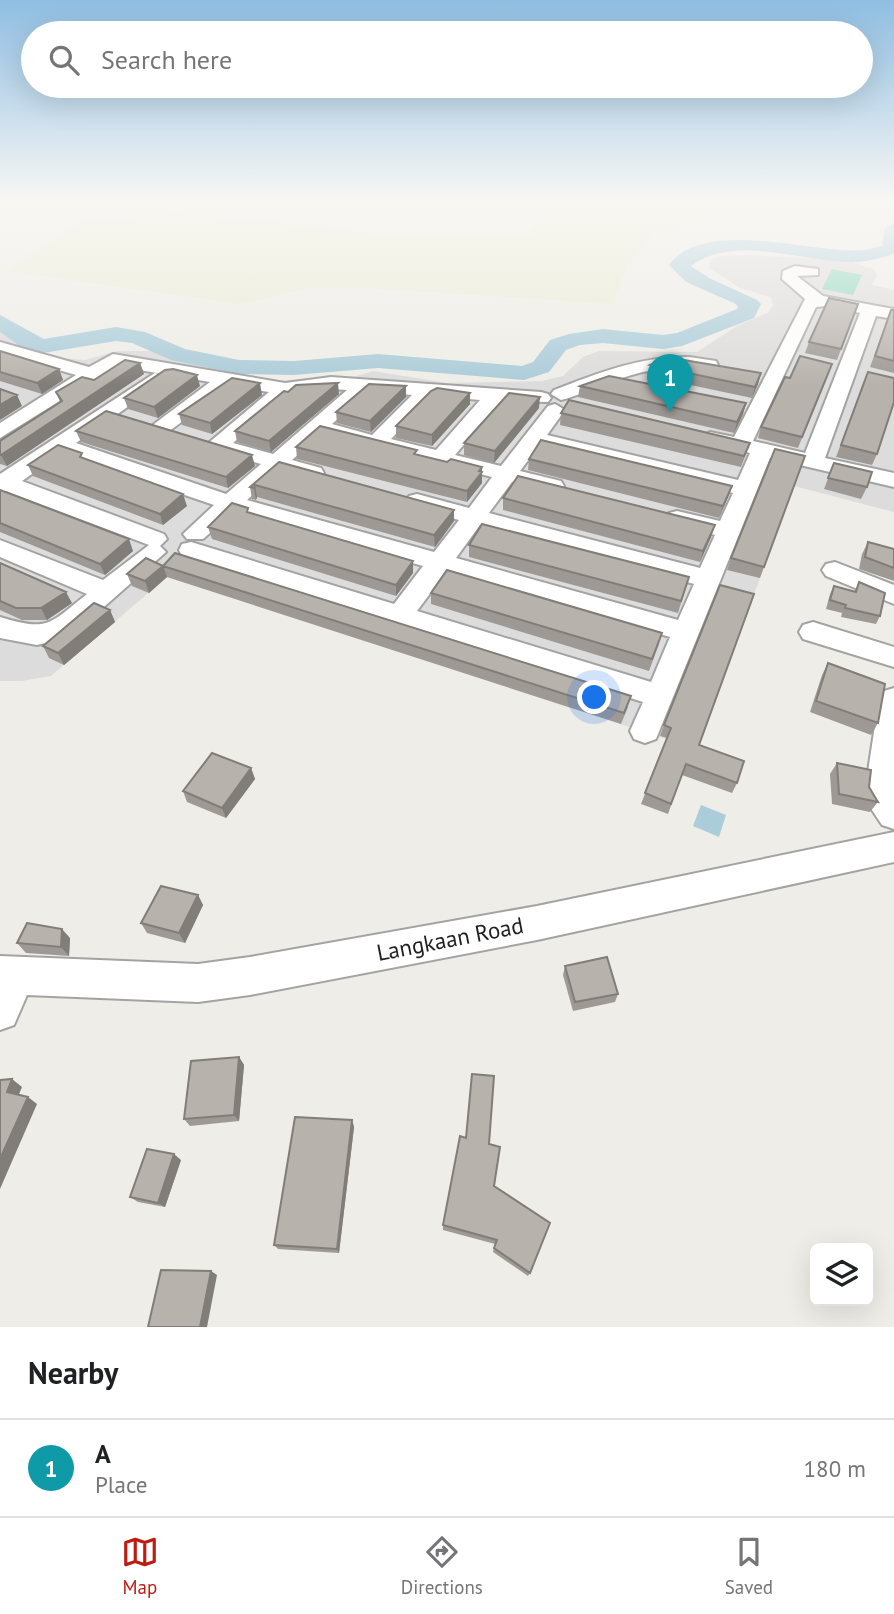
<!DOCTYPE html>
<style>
:root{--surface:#fff;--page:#f2f2f2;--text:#202124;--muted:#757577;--line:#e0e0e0;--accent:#bd1c12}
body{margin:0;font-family:"PT Sans",sans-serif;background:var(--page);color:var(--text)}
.controls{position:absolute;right:21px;bottom:21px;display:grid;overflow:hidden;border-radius:10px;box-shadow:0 7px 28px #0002}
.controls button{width:63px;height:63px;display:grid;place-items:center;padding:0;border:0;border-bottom:2px solid var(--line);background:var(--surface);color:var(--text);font:35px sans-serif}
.you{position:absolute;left:595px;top:698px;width:24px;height:24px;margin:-18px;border:5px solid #fff;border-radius:50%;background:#1a73e8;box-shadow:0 0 0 10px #1a73e833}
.badge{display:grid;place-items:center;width:46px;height:46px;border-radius:50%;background:var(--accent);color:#fff;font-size:23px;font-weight:700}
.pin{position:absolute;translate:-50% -58px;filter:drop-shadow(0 2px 4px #0008)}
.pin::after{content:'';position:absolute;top:37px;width:24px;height:21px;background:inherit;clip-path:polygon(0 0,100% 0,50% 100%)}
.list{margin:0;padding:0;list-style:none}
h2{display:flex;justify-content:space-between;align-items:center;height:91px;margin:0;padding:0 28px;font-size:30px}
h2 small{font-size:23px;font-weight:400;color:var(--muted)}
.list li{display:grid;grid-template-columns:46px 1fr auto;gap:21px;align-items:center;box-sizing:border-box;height:98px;padding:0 28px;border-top:2px solid var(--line)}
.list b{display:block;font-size:26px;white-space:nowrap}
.list p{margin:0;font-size:23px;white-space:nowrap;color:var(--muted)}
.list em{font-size:23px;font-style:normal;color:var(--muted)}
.icon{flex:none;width:38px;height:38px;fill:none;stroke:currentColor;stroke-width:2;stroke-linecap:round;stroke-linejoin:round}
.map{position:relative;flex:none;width:894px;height:1327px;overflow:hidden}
.search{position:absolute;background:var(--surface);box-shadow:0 7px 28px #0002;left:21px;right:21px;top:21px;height:77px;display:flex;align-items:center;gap:18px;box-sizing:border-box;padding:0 24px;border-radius:38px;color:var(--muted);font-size:26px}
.sheet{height:189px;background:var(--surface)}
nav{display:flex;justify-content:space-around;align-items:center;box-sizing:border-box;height:98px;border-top:2px solid var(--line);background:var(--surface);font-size:19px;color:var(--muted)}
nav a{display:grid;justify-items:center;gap:4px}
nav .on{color:var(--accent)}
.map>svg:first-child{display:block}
.residential{fill:#dddcdc}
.farmland{fill:#e9ecd4}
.pitch{fill:#8cd7be}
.water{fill:#abccd9}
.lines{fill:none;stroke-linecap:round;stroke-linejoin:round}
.stream{stroke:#abccd9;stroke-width:3.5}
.river{fill:#abccd9;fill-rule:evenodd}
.minor-casing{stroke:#a3a3a3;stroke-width:4}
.minor{fill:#fff;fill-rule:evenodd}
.wall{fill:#9e9994}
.shaded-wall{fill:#817d78}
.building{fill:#b8b2ac;stroke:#817d78;stroke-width:2}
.labels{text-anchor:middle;stroke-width:5;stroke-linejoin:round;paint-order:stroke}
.near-street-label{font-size:23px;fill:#1f1f1f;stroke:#fff}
</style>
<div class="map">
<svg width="894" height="1327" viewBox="0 0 894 1327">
<rect width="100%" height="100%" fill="#efede7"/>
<!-- residential -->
<path class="residential" d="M 748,255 L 849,261 L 875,270 L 877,276 L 872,285 L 894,290 L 894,512 L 794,486 L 697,749 L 167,577 L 51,676 L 22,681 L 0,681 L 0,332 L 57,358 L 85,360 L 117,351 L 153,351 L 262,382 L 350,378 L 373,371 L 447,383 L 542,381 L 563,376 L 583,357 L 599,351 L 697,352 L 737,326 L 769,312 L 773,305 L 771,297 L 740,288 L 709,268 L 710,260 L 720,256 Z"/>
<!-- farmland -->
<path class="farmland" d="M 512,200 L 828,200 L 795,202 L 744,216 L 654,233 L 626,268 L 613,304 L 369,288 L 311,288 L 240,304 L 6,271 L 81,221 L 182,213 L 390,235 L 529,236 L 538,211 Z"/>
<!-- pitch -->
<path class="pitch" d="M 832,269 L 862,275 L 853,295 L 822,289 Z"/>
<!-- water -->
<path class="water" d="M 701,805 L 726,815 L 719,837 L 693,826 Z"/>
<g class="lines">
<!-- stream -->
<path class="stream" d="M 79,200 L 225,203"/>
<!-- river -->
<path class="river" d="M 894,223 L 894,254 C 878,259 862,263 846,262 C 798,260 733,235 691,266 L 709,278 L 757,300 L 761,304 L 754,318 L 682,346 L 663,349 L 603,343 L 580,345 L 566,350 L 549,372 L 524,380 L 378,368 L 294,375 L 239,374 L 171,360 L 132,343 L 116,341 L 43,353 L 20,346 L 0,332 L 0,315 L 44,339 L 116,327 L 145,332 L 185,349 L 239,360 L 294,361 L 378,354 L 522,366 L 533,362 L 550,340 L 569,334 L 603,329 L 663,335 L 677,333 L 737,309 L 738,306 L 734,303 L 686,282 L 669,265 C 705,216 814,255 865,250 L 882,246 L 885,228 Z"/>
<!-- minor casing -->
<g class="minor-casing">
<path id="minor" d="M 795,266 L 818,269 L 818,275 L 797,276 L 823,296 L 894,309 L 894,319 L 876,316 L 825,458 L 894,473 L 894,487 L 770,458 L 656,739 L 645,743 L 634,739 L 630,731 L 643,702 L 182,556 L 179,550 L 182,544 L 191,542 L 394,604 L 423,566 L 234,512 L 203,539 L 187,539 L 183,534 L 214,505 L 62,453 L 22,481 L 164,534 L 167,539 L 160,546 L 166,552 L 70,637 L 37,645 L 0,638 L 0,617 C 49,632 49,624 87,594 L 0,557 L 0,540 L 103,580 L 149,545 L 6,491 L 0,493 L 0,474 L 155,373 L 162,375 L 165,379 L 162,383 L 76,443 L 226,494 L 261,464 L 209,450 L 206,445 L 269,392 L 230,386 L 168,432 L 154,432 L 151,428 L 154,424 L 210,382 L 116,366 L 0,438 L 0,423 L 76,375 L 0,353 L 0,342 L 89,367 L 113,354 L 285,383 L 331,377 L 541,392 L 548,394 L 551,398 L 548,402 L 501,401 L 455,455 L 501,466 L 548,406 L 555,404 L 565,410 L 547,435 L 738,480 L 750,453 L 703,442 L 699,438 L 710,432 L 734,437 L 805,299 L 782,279 L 783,271 ZM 826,306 L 860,313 L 805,453 L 753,441 L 816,307 ZM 331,389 L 347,390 L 273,454 L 233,443 L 291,394 ZM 368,392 L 412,395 L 372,435 L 332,424 ZM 433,396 L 480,400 L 436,450 L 391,439 ZM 321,434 L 492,477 L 469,508 L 417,494 L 409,496 L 405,501 L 409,506 L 459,520 L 434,552 L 247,500 L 280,470 L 313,480 L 321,478 L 324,473 L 321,468 L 292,460 ZM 539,446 L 733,493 L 720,521 L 677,511 L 669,513 L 665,518 L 669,523 L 715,535 L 700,568 L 489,513 L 512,482 L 553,493 L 561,491 L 564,486 L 561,481 L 520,471 ZM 480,525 L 694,584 L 678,620 L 456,558 ZM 446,572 L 670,637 L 651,682 L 417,611 Z
M 689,357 L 716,361 L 718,365 C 712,373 669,368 655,370 C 622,374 593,392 561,400 L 551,394 L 554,390 C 598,373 641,356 689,357 Z
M 835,562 L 894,585 L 894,604 L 826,576 L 822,570 L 826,564 Z
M 813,622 L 894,647 L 894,667 L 803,639 L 799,632 L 803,625 Z
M 894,688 L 894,829 L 882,825 L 864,798 L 879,699 L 884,691 Z
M 894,832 L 894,862 L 537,940 L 250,995 L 198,1002 L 27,995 L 14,1025 L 0,1030 L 0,956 L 198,964 L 250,957 L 537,906 Z"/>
</g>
<!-- minor -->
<use href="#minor" class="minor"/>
</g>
<!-- wall -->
<path class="wall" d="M 858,304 L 837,360 L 805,353 L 809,342 Z
M 891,310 L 894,310 L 894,373 L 870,367 Z
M 0,351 L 59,369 L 63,380 L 42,394 L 0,381 Z
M 668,362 L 761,373 L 758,384 L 752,398 L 648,376 L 650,365 Z
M 140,363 L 144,374 L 7,466 L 0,464 L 0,441 L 60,402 L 56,392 L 94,380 Z
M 832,364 L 798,448 L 758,438 L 761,427 L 790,378 Z
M 868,372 L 877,454 L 872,465 L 836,457 Z
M 200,386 L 158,418 L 128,409 L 124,398 Z
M 580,386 L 746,403 L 743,414 L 734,433 L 578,397 Z
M 288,392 L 339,394 L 271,452 L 237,442 L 235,431 Z
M 470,393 L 470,404 L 432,446 L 396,438 L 396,426 Z
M 262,395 L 212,434 L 182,425 L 179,414 Z
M 406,397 L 371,432 L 337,423 L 336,412 Z
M 539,408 L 494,463 L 464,455 L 464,443 Z
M 561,413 L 746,454 L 741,467 L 560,425 Z
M 76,431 L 255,466 L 228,488 L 81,442 Z
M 296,447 L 418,455 L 447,462 L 482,467 L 482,483 L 467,502 L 297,459 Z
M 84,459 L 187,506 L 163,525 L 33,476 L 28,465 Z
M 529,459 L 732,486 L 719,518 L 528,470 Z
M 279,462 L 454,510 L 454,521 L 435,547 L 257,497 L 256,500 L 252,499 L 250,487 Z
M 834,463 L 867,487 L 861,499 L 824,489 Z
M 0,490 L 133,551 L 105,575 L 0,532 Z
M 503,498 L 715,525 L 711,537 L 700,562 L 503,510 Z
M 249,512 L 413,573 L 396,596 L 212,539 L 208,527 Z
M 868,542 L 894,549 L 894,581 L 859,569 L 862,554 Z
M 469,545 L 689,577 L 678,613 L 469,557 Z
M 731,558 L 764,567 L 760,578 L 727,570 Z
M 0,563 L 72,603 L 47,620 L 22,620 L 0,610 Z
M 163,566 L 628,707 L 621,724 L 167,577 L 149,593 L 132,586 L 127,574 Z
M 859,582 L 880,616 L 876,624 L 841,617 L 842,613 L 826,609 L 830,594 L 834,586 L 854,592 Z
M 720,585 L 699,745 L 737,783 L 732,793 L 682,775 L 668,814 L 641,804 L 667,738 L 660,736 L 664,725 Z
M 431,593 L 659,644 L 649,671 L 431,604 Z
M 110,610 L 115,622 L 64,665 L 49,658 L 43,646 Z
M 828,663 L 878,723 L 871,735 L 810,712 L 822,675 Z
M 837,763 L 869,787 L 878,802 L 870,812 L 832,804 L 830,774 Z
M 251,768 L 255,779 L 226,818 L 187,802 L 183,791 Z
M 198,895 L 203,905 L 185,943 L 147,933 L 141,923 Z
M 70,938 L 69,956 L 26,953 L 17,943 Z
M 565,966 L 618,994 L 615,1002 L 573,1011 L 563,975 Z
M 239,1057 L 244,1065 L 239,1121 L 190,1126 L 184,1119 Z
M 352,1120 L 354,1127 L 339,1253 L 278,1249 L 274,1245 Z
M 489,1144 L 494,1186 L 530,1273 L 528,1276 L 493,1252 L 495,1244 L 443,1230 L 443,1225 Z
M 181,1160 L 165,1207 L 138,1202 L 130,1197 Z"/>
<!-- shaded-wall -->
<path class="shaded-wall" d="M 140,363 L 144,374 L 7,466 L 1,455 Z
M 59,369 L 63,380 L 42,394 L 37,383 Z
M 761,373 L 758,384 L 752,398 L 755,387 Z
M 197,375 L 200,386 L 158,418 L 154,407 Z
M 260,383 L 262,395 L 212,434 L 210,423 Z
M 338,383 L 339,394 L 271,452 L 269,441 Z
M 406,386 L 406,397 L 371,432 L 370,421 Z
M 470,393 L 470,404 L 432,446 L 432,435 Z
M 17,395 L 22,406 L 0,420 L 0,405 Z
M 540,397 L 539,408 L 494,463 L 495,451 Z
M 746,403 L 743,414 L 734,433 L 737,422 Z
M 252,455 L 255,466 L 228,488 L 226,477 Z
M 482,467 L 482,483 L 467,502 L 467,491 Z
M 255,485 L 257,497 L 256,500 L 254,488 Z
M 732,486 L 728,497 L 719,518 L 723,506 Z
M 183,494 L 187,506 L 163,525 L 160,514 Z
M 454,510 L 454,521 L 435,547 L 434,535 Z
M 715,525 L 711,537 L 700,562 L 703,551 Z
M 129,539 L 133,551 L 105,575 L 100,564 Z
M 413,561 L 413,573 L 396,596 L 396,585 Z
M 163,566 L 167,577 L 149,593 L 145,581 Z
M 66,592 L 72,603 L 47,620 L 41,608 Z
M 110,610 L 115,622 L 64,665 L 58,653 Z
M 251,768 L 255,779 L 226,818 L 222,808 Z
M 198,895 L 203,905 L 185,943 L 179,933 Z
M 62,929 L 70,938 L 69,956 L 61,947 Z
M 239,1057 L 244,1065 L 239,1121 L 234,1115 Z
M 12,1079 L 22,1087 L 17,1099 L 7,1092 Z
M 28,1097 L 37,1104 L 0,1189 L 0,1159 Z
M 352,1120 L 354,1127 L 339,1253 L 337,1249 Z
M 174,1154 L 181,1160 L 165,1207 L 158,1203 Z
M 211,1271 L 217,1275 L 207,1327 L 200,1327 Z"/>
<!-- building -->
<path class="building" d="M 829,298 L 858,304 L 841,349 L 809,342 Z
M 891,310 L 894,310 L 894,361 L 875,356 Z
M 0,351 L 59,369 L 37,383 L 0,372 Z
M 800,356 L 832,364 L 802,437 L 761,427 L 785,377 L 790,378 Z
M 672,358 L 761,373 L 755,387 L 650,365 L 661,360 L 668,362 Z
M 125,360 L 140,363 L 1,455 L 0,455 L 0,441 L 62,401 L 56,392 L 82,377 L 94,380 Z
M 173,369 L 197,375 L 154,407 L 124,398 L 165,370 Z
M 868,372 L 894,378 L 894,402 L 877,454 L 841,445 Z
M 609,376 L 746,403 L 737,422 L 580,386 Z
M 232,378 L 260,383 L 210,423 L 179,414 Z
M 338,383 L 269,441 L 235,431 L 284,391 L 288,392 L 296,385 Z
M 369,384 L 406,386 L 370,421 L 336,412 Z
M 437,388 L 470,393 L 432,435 L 396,426 L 431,391 Z
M 0,389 L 17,395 L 0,405 Z
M 509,393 L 540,397 L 495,451 L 464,443 Z
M 569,400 L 750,443 L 744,456 L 561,413 Z
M 106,411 L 252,455 L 226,477 L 76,431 Z
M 320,426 L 417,450 L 414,454 L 447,462 L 451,459 L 482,467 L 479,471 L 482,472 L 467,491 L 296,447 Z
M 541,440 L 732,486 L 723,506 L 529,459 Z
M 58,445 L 82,453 L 80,457 L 183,494 L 160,514 L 28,465 Z
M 775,449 L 805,456 L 764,567 L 731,558 Z
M 279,462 L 454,510 L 434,535 L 255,485 L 254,488 L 250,487 Z
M 834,463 L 872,472 L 867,487 L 828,478 Z
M 518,476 L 715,525 L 703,551 L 503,498 Z
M 0,490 L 129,539 L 100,564 L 0,523 Z
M 232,503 L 248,508 L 247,512 L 413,561 L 396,585 L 208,527 Z
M 482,524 L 689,577 L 681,601 L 469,545 Z
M 868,542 L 894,549 L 894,568 L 865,557 Z
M 175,553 L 631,696 L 624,713 L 163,566 Z
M 146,558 L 163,566 L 145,581 L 127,574 Z
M 0,563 L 66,592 L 41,608 L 16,608 L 0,601 Z
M 447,570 L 662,633 L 652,659 L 431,593 Z
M 859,582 L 885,593 L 880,616 L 845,608 L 846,605 L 830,600 L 834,586 L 856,592 Z
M 720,585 L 754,594 L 699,745 L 744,761 L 737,783 L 686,764 L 671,804 L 645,793 L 671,728 L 664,725 Z
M 94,603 L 110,610 L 58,653 L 43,646 Z
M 828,663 L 885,684 L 878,723 L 816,701 Z
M 212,753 L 251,768 L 222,808 L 183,791 Z
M 837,763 L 871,770 L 869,787 L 878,802 L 839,794 Z
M 161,886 L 198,895 L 179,933 L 141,923 Z
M 27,923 L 62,929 L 61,947 L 17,943 Z
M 607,957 L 618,994 L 575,1002 L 565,966 Z
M 239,1057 L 234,1115 L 184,1119 L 191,1061 Z
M 472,1074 L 494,1076 L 489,1144 L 500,1147 L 494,1186 L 550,1223 L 530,1273 L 494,1248 L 497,1240 L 443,1225 L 460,1136 L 466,1138 Z
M 12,1079 L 7,1092 L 28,1097 L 0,1159 L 0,1080 Z
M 295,1117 L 352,1120 L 337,1249 L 274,1245 Z
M 147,1149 L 174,1154 L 158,1203 L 130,1197 Z
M 161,1270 L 211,1271 L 200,1327 L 148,1327 Z"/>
<!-- sky -->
<linearGradient id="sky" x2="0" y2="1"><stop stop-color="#8fbee2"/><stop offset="0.52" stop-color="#f8f7f4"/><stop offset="1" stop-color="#f8f7f4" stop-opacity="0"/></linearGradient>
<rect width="894" height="386" fill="url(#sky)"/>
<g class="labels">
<!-- near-street labels -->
<g class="near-street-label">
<text transform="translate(450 939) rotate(-11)" y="8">Langkaan Road</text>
</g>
</g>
</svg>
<div class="controls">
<button><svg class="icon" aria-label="layers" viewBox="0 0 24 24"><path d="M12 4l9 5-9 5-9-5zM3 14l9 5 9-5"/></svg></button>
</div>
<div class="you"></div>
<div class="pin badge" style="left:670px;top:412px;background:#0f9aa8">1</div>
<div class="search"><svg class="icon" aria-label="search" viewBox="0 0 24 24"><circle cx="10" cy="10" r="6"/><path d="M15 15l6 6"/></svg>Search here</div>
</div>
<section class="sheet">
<h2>Nearby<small></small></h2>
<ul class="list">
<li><span class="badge" style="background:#0f9aa8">1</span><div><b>A</b><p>Place</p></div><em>180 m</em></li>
</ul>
</section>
<nav>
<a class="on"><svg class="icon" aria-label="map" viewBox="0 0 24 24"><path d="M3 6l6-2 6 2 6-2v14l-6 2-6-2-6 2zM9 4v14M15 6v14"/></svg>Map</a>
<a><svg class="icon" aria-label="directions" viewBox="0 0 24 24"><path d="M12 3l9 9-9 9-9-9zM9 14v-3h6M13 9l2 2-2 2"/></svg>Directions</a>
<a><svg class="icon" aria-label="saved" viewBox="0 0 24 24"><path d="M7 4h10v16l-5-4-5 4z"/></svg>Saved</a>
</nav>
